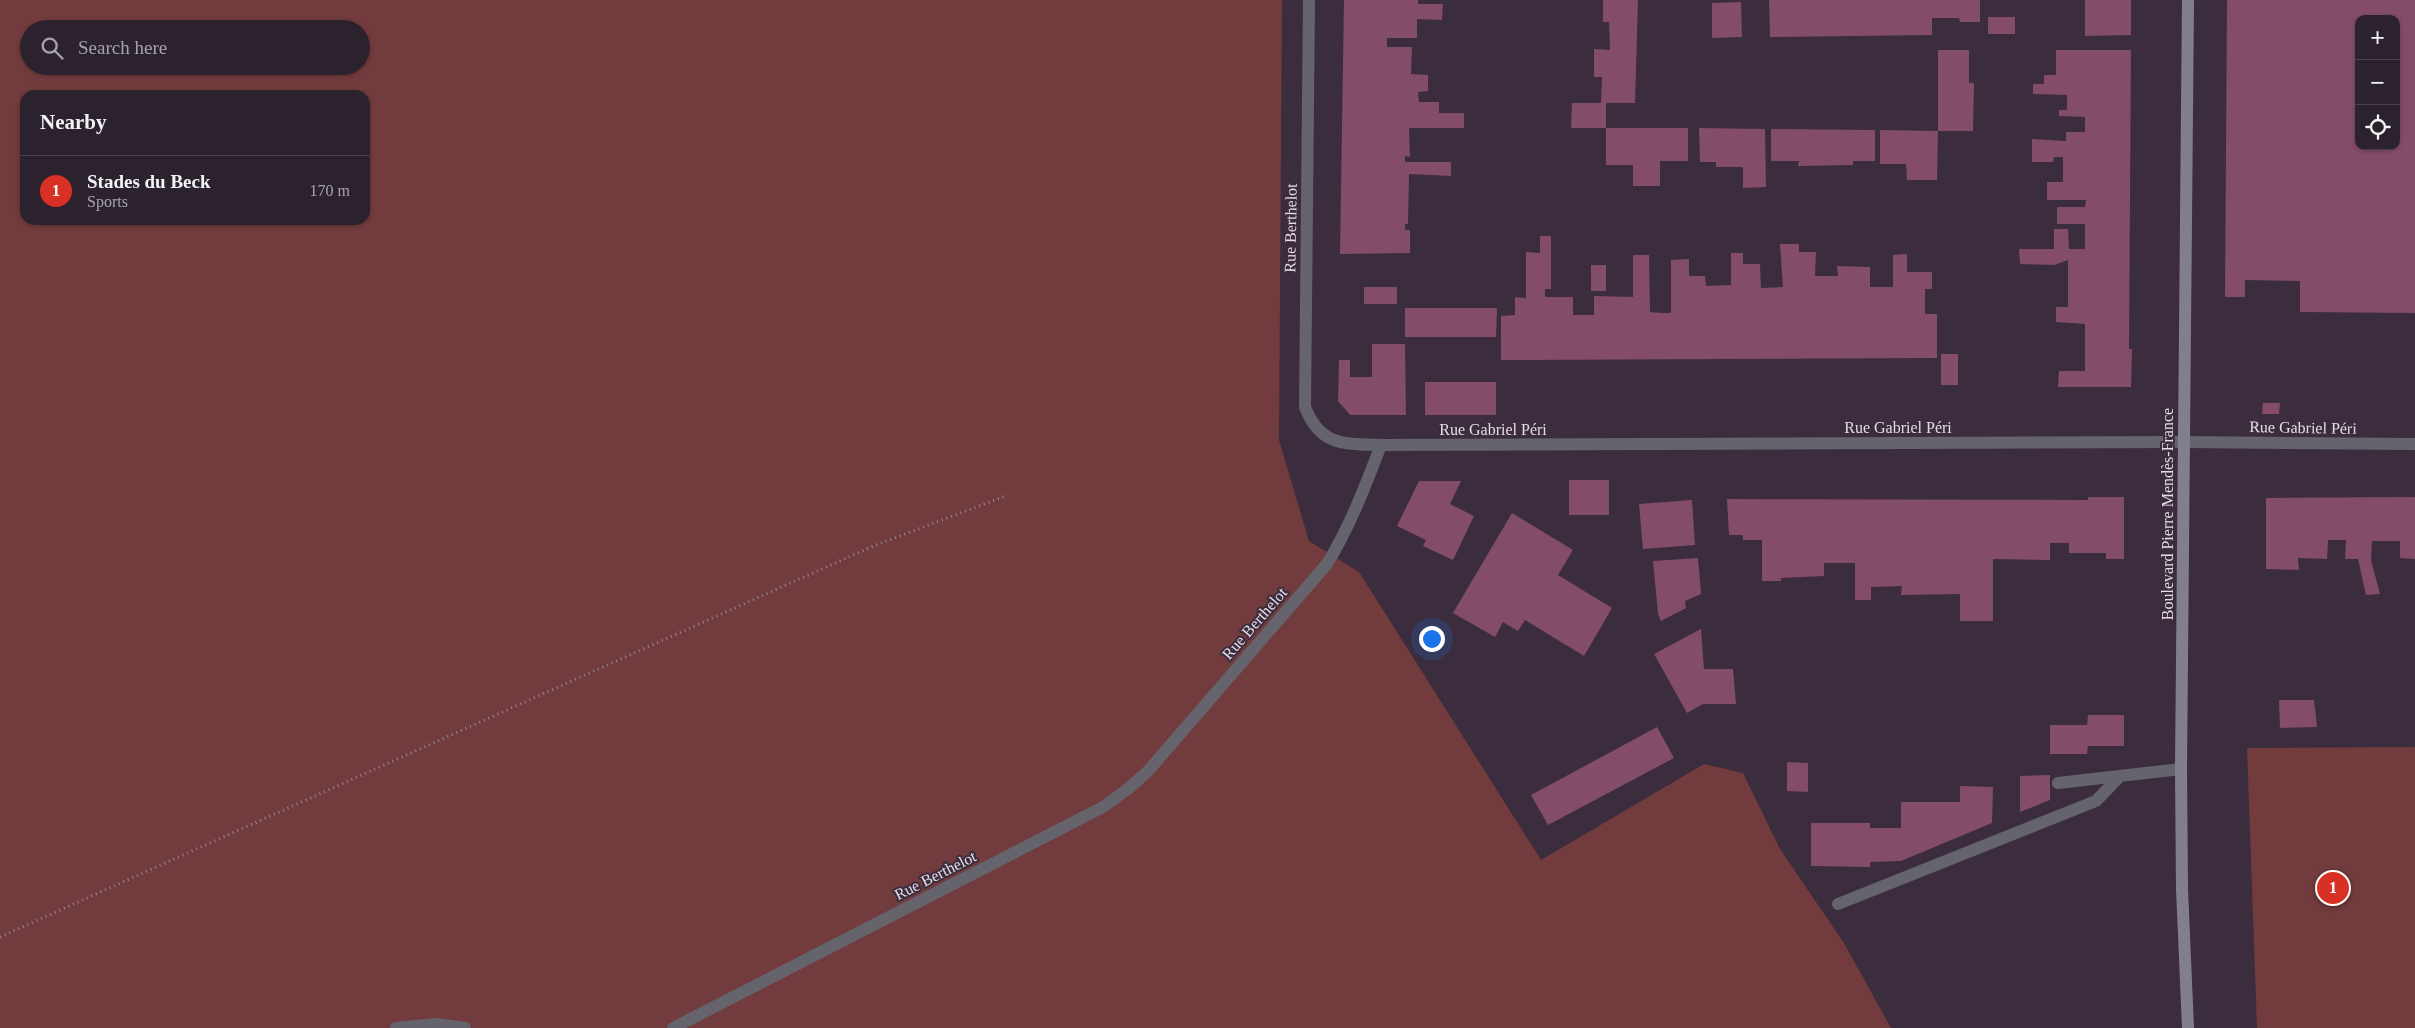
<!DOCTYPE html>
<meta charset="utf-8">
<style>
:root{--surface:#2c222e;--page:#382f3a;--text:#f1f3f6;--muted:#a6a4aa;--line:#483f4a;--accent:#d93025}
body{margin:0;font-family:Georgia,serif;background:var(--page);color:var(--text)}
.controls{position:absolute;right:15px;top:15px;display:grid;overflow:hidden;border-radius:10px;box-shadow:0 1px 4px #0004}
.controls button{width:45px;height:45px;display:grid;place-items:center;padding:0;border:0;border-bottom:1px solid var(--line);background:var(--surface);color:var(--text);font:25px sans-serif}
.you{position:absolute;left:1431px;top:638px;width:18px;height:18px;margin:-12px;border:4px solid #fff;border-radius:50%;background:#1a73e8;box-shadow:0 0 0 8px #1a73e833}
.badge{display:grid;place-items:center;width:32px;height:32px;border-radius:50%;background:var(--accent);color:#fff;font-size:16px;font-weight:700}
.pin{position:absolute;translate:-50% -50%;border:2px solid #fff;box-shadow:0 1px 5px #0006}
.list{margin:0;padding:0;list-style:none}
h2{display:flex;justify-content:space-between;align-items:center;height:65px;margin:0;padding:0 20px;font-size:21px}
h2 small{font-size:16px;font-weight:400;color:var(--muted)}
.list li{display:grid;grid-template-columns:32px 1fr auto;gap:15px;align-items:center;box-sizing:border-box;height:70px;padding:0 20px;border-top:1px solid var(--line)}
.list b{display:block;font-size:19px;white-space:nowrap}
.list p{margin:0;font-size:16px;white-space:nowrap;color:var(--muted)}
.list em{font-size:16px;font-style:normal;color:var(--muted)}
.icon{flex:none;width:28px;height:28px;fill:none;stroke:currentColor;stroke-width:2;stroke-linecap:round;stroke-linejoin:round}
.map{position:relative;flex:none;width:2415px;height:1028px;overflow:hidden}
.search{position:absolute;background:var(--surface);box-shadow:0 1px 4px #0004;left:20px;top:20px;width:350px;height:55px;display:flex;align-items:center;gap:12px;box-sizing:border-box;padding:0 18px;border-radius:28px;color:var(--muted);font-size:19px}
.panel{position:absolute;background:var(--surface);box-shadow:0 1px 4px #0004;left:20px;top:90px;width:350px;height:135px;border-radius:15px}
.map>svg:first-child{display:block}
.green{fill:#723b3d;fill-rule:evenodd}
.building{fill:#834c67;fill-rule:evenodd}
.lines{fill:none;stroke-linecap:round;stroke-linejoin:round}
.path{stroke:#948895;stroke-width:3;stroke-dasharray:1 4;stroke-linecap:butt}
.lane{stroke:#65646d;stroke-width:12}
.street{stroke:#65646d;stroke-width:12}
.secondary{stroke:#817f8e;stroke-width:12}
.labels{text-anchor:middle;stroke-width:4;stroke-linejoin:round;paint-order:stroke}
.street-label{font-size:16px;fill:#e4dbe5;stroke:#3b2d3d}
</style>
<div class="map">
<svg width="2415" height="1028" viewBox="0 0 2415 1028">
<rect width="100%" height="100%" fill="#3b2d3d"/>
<!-- green -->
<path class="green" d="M 0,0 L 1282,0 L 1279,440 L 1309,541 L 1359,572 L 1541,860 L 1704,764 L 1743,773 L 1780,849 L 1844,943 L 1891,1028 L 0,1028 ZM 29,29 L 361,29 L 361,66 L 29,66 ZM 25,95 L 365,95 L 365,220 L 25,220 Z
M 2415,747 L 2415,1028 L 2257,1028 L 2247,748 Z"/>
<!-- building -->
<path class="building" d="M 1344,0 L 1418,0 L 1418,4 L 1443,4 L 1442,20 L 1417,19 L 1417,38 L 1387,38 L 1387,47 L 1412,47 L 1411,74 L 1428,75 L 1428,91 L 1418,92 L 1419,102 L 1439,102 L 1439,113 L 1464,113 L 1464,128 L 1409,128 L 1410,157 L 1405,156 L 1405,162 L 1451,162 L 1451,176 L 1409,174 L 1408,224 L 1405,224 L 1405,230 L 1410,230 L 1410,253 L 1340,254 Z
M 1603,0 L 1638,0 L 1635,103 L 1606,103 L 1606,128 L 1688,128 L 1688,161 L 1660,161 L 1660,186 L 1633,186 L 1633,165 L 1606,165 L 1606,128 L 1571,128 L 1572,103 L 1601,103 L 1602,77 L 1594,77 L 1594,49 L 1610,50 L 1609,22 L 1603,22 Z
M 1769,0 L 1980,0 L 1980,22 L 1960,22 L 1959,18 L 1932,18 L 1932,35 L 1770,37 Z
M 2085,0 L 2131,0 L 2131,35 L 2085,36 Z
M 2227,0 L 2415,0 L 2415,313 L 2300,312 L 2300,281 L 2245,280 L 2245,297 L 2225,297 ZM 2359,19 L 2396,19 L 2396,146 L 2359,146 Z
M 1741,2 L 1742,37 L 1712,38 L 1712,3 Z
M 1988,17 L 2015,17 L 2015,34 L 1988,34 Z
M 1938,50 L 1969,50 L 1969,83 L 1974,83 L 1973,131 L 1938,131 Z
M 2056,50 L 2131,50 L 2129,349 L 2132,349 L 2131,387 L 2058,387 L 2059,371 L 2085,371 L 2085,324 L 2056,322 L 2056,307 L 2068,307 L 2068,260 L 2054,265 L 2020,264 L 2019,249 L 2054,249 L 2054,229 L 2068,229 L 2069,249 L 2085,249 L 2085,224 L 2057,224 L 2057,207 L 2085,207 L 2086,200 L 2047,200 L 2047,182 L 2063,182 L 2063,157 L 2054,157 L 2053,162 L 2032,162 L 2032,139 L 2066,141 L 2066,132 L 2085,132 L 2085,117 L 2059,116 L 2059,110 L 2067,110 L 2067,95 L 2033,94 L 2033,84 L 2044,84 L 2044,75 L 2056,75 Z
M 1699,128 L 1765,129 L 1766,187 L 1743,188 L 1743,167 L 1716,167 L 1716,162 L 1700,162 Z
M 1771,129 L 1875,130 L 1875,161 L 1853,161 L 1853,165 L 1798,166 L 1799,161 L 1771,161 Z
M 1880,130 L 1938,131 L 1937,180 L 1907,180 L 1906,164 L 1880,164 Z
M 1540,236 L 1551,236 L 1551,289 L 1545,289 L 1545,297 L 1573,297 L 1573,315 L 1594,315 L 1594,296 L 1633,297 L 1633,255 L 1649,255 L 1650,312 L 1661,313 L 1671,313 L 1671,260 L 1689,259 L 1689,276 L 1705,276 L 1706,286 L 1731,285 L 1731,253 L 1743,253 L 1743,264 L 1760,264 L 1761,288 L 1783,287 L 1780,244 L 1799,244 L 1799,252 L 1816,252 L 1815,276 L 1838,276 L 1837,266 L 1870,267 L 1870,287 L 1893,287 L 1893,255 L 1907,254 L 1907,272 L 1932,272 L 1932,289 L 1925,289 L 1925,314 L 1937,314 L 1937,358 L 1501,360 L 1501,316 L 1515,315 L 1515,297 L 1526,298 L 1526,252 L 1540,253 Z
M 1591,265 L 1606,265 L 1606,291 L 1591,291 Z
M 1364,287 L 1397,287 L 1397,304 L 1364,304 Z
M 1405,308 L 1497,308 L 1496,337 L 1405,337 Z
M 1372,344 L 1405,344 L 1406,415 L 1350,415 L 1338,401 L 1339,360 L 1350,360 L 1350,377 L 1372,377 Z
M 1941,354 L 1958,354 L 1958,385 L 1941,385 Z
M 1425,382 L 1496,382 L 1496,415 L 1425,415 Z
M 2263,403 L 2280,403 L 2279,414 L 2262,414 Z
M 1569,480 L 1609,480 L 1609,515 L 1569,515 Z
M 1419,481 L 1461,481 L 1450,504 L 1474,516 L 1453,560 L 1423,546 L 1426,540 L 1397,526 Z
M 2088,497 L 2124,497 L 2124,559 L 2106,559 L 2106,553 L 2069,553 L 2069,543 L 2050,543 L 2050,560 L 1993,559 L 1993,621 L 1960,621 L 1960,594 L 1901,595 L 1902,586 L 1871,587 L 1871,600 L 1855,600 L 1855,563 L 1824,563 L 1824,576 L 1781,578 L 1781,581 L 1762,581 L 1762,540 L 1743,540 L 1743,535 L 1729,535 L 1727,499 L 2088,500 Z
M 2415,497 L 2415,559 L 2400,558 L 2400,541 L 2372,541 L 2371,560 L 2380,594 L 2366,595 L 2358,559 L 2345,559 L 2346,540 L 2328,540 L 2327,559 L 2298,558 L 2299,570 L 2266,569 L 2266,498 Z
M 1692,500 L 1695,545 L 1643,549 L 1639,504 Z
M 1512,513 L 1573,550 L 1558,575 L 1612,608 L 1584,656 L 1525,620 L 1518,631 L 1503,622 L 1495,637 L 1453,613 Z
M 1698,558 L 1701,594 L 1685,601 L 1686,608 L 1661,621 L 1658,614 L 1653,561 Z
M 1701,629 L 1704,669 L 1733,669 L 1736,704 L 1703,704 L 1687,713 L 1654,654 Z
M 2279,700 L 2314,700 L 2317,727 L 2280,728 Z
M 2088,715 L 2124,715 L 2124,746 L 2088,746 L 2087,754 L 2050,754 L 2050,725 L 2087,725 Z
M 1657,727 L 1674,758 L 1548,825 L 1531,795 Z
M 1787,762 L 1808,763 L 1808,792 L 1787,791 Z
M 2050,775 L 2050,800 L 2020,812 L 2020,776 Z
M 1960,786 L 1993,787 L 1992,823 L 1901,861 L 1870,862 L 1870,867 L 1811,866 L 1811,823 L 1870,823 L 1870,828 L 1901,828 L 1901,802 L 1960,802 Z"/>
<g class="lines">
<!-- path -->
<path class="path" d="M 0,937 L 871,547 L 1005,496"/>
<!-- lane -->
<path class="lane" d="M 2058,783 L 2181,769
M 1838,904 L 2096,801 L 2120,776
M 396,1028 L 436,1024 L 465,1028
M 673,1028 L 1103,807 L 1128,789 L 1148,771 L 1327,564 C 1350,526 1365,487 1381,445"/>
<!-- street -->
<path class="street" d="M 1309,0 L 1305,407 C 1320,446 1344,444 1381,445 L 2184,442 L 2415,444"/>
<!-- secondary -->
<path class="secondary" d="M 2188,1028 L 2182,889 L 2181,769 L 2188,0"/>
</g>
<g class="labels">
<!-- street labels -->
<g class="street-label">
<text transform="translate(1290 228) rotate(-89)" y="6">Rue Berthelot</text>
<text x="1898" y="433">Rue Gabriel Péri</text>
<text transform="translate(2303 427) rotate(1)" y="6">Rue Gabriel Péri</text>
<text x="1493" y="435">Rue Gabriel Péri</text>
<text transform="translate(2167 514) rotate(-90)" y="6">Boulevard Pierre Mendès-France</text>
<text transform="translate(1254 623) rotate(-49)" y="6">Rue Berthelot</text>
<text transform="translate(935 875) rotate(-27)" y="6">Rue Berthelot</text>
</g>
</g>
</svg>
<div class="controls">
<button>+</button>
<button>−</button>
<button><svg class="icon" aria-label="locate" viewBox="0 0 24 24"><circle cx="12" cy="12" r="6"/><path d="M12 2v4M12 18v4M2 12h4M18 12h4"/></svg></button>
</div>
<div class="you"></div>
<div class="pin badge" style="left:2333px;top:888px">1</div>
<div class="search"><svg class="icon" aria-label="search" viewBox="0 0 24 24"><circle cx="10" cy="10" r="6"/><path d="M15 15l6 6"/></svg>Search here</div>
<section class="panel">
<h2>Nearby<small></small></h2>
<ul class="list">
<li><span class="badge">1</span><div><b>Stades du Beck</b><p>Sports</p></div><em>170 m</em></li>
</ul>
</section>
</div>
